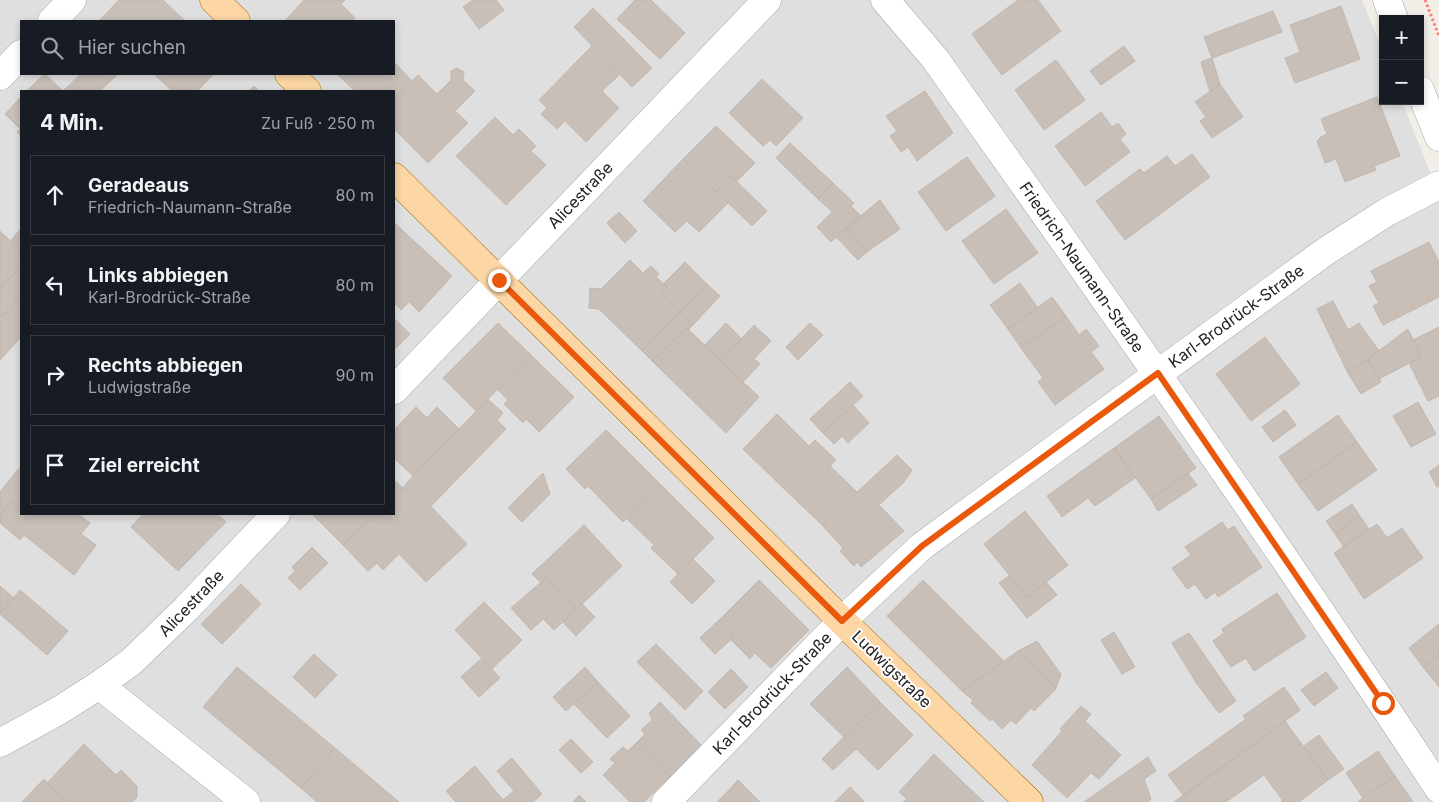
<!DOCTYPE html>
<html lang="de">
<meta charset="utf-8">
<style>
:root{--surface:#171b24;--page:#20242c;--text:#f1f3f6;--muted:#9ea1a6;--line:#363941}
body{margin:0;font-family:Inter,sans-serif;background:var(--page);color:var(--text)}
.controls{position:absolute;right:15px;top:15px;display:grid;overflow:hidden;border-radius:0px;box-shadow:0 2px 8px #0003}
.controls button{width:45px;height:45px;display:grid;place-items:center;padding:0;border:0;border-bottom:1px solid var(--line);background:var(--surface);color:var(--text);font:25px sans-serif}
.stop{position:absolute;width:15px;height:15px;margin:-11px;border:4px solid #ea580c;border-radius:50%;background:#fff}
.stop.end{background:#ea580c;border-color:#fff;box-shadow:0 1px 5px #0008}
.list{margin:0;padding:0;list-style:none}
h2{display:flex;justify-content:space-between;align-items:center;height:65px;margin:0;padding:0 20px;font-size:21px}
h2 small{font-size:16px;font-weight:400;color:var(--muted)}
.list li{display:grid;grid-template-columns:32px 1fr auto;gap:15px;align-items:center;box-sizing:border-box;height:80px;margin:0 10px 10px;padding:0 10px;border:1px solid var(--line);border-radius:0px}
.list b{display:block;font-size:19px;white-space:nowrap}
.list p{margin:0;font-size:16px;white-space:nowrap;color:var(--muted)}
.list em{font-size:16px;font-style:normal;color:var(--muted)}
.icon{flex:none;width:28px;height:28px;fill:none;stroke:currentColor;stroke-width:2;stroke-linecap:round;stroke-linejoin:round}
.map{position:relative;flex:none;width:1439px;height:802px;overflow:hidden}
.search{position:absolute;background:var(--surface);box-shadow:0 2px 8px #0003;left:20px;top:20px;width:375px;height:55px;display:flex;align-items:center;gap:12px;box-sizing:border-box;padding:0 18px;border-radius:0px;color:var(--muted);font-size:19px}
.panel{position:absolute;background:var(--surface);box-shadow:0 2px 8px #0003;left:20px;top:90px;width:375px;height:425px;border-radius:0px}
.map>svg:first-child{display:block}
.residential{fill:#e0dfdf;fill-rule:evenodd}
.building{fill:#c7bfb8;stroke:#c4b6ab}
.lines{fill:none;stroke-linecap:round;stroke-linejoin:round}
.minor-casing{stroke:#a9a9a9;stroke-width:29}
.major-casing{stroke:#a06b00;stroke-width:29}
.path{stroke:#fa8072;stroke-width:3;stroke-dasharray:2.5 2.5;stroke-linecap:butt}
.minor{stroke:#fff;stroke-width:28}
.major{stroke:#fcd6a4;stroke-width:28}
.route{stroke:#ea580c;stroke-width:6}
.labels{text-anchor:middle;stroke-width:4;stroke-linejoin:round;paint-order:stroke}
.street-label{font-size:16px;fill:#222;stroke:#fff}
</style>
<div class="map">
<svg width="1439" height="802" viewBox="0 0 1439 802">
<rect width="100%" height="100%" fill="#f2efe9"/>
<!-- residential -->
<path class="residential" d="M 0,0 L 1362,0 L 1383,52 L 1383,101 L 1402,101 L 1439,195 L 1439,802 L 0,802 ZM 21,21 L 394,21 L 394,74 L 21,74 ZM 21,91 L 394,91 L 394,514 L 21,514 Z"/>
<!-- building -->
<path class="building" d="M 119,0 L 163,0 L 185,21 L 99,21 Z
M 304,0 L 345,0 L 341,4 L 355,18 L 351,21 L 285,21 Z
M 473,0 L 496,0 L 504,10 L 479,29 L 463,7 Z
M 635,0 L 651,0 L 685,33 L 660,59 L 617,19 Z
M 1018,0 L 1038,0 L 1061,31 L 1002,75 L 972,34 Z
M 1341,6 L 1360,59 L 1295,83 L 1285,58 L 1300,52 L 1290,25 Z
M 593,8 L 652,68 L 632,87 L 574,27 Z
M 1273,11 L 1282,32 L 1212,58 L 1204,37 Z
M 592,46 L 620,74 L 602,91 L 619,108 L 586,142 L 565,121 L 557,129 L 541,114 L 547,108 L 539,100 Z
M 1124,46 L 1135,61 L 1101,85 L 1090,71 Z
M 1212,58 L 1220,84 L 1210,92 L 1201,62 Z
M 1056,60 L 1085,100 L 1044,130 L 1015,90 Z
M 394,62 L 412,81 L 394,99 L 394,91 L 355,91 L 337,74 L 394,74 Z
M 457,68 L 464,72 L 463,80 L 475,91 L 455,111 L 468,123 L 428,163 L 394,129 L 394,99 L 418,75 L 437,94 L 451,80 L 451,71 Z
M 44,74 L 45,74 L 63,91 L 27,91 Z
M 81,74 L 118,74 L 100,91 L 63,91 Z
M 154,74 L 214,74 L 197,91 L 185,91 L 184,90 L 182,91 L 172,91 Z
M 762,79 L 803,118 L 776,146 L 770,140 L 763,146 L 729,113 Z
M 1220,84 L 1243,117 L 1212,138 L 1200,121 L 1206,117 L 1195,102 Z
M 254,86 L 259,91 L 249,91 Z
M 925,91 L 953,133 L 917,161 L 908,147 L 901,152 L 890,136 L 897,131 L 886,116 Z
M 21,97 L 21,136 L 17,132 L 20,129 L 5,114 Z
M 1377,97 L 1400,156 L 1374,166 L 1376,170 L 1345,182 L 1336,159 L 1325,163 L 1317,141 L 1321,137 L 1327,134 L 1321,119 Z
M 1101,112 L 1112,127 L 1118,123 L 1126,134 L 1120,139 L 1130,152 L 1085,186 L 1055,146 Z
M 495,117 L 513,135 L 519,129 L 536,146 L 531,151 L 546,165 L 506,205 L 456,156 Z
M 716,126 L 755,163 L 736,182 L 731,176 L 716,191 L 683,159 Z
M 790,143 L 833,183 L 818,199 L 776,158 Z
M 1192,154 L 1210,177 L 1125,240 L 1096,201 L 1140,169 L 1144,173 L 1167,156 L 1175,166 Z
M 967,157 L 995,196 L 946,231 L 918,192 Z
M 683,159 L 728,203 L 699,232 L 687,221 L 675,232 L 643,201 Z
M 731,176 L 767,211 L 752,226 L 716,191 Z
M 833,183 L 854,203 L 839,218 L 818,199 Z
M 880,200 L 900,229 L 868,251 L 846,228 Z
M 851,206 L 861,216 L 831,242 L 817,227 L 832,212 L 839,218 Z
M 1006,209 L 1038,253 L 994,284 L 962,241 Z
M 619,212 L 637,231 L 625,243 L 607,223 Z
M 394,222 L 402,230 L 394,239 Z
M 846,228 L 868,251 L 858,260 L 836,237 Z
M 21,229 L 21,251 L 10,241 Z
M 402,230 L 452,276 L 419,312 L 409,302 L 401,310 L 394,303 L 394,239 Z
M 0,231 L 21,251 L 21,266 L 0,288 Z
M 1429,242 L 1439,262 L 1439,297 L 1383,325 L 1373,306 L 1379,303 L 1369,286 L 1377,282 L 1371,271 Z
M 630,260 L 643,273 L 651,266 L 659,274 L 656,277 L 667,287 L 661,293 L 680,312 L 642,351 L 599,309 L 589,308 L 590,288 L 601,289 Z
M 685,262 L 707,284 L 680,312 L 661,293 L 667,287 L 663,284 Z
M 21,266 L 21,296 L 1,318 L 0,317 L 0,288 Z
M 1020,283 L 1038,308 L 1008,329 L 990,305 Z
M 707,284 L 720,296 L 693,325 L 680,312 Z
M 21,296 L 21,337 L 0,360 L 0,320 Z
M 1052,297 L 1066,316 L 1021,348 L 1008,329 Z
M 1333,301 L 1348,330 L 1359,323 L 1379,351 L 1348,373 L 1317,309 Z
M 680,312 L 693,325 L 689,329 L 687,328 L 652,361 L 642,351 Z
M 1066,316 L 1079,335 L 1086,329 L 1099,346 L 1091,352 L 1104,369 L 1055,405 L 1038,382 L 1043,378 L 1021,348 Z
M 394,318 L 410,334 L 394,350 Z
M 498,323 L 531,355 L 476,411 L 443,378 Z
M 726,323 L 742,339 L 721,361 L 705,345 Z
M 810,323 L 823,335 L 798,360 L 786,347 Z
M 754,325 L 771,341 L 754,359 L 760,364 L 743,382 L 721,361 Z
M 1439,327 L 1439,396 L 1428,401 L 1409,363 L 1421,357 L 1413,340 Z
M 687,328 L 721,361 L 687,395 L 652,361 Z
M 1408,329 L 1421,357 L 1379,379 L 1368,359 Z
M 1265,337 L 1300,384 L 1251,421 L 1216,374 Z
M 531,355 L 574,397 L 539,432 L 526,419 L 523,423 L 504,404 L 508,400 L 498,390 Z
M 1368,359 L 1381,382 L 1361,394 L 1348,373 Z
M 721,361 L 759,397 L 726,433 L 687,395 Z
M 850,382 L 863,396 L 823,433 L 810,419 Z
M 488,399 L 503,413 L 497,420 L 506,429 L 431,506 L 418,493 L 413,498 L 403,488 L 413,476 Z
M 1418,402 L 1436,434 L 1411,447 L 1393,416 Z
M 853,405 L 869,423 L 848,443 L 842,436 L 834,444 L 823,433 Z
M 416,407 L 427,418 L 437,407 L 459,429 L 413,476 L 394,458 L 394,430 Z
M 1285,410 L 1296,425 L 1273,442 L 1262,427 Z
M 777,414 L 809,446 L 775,480 L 743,449 Z
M 1338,415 L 1357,442 L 1298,484 L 1279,457 Z
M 1159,416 L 1196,468 L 1151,499 L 1114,448 Z
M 606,430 L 661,485 L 623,522 L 588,486 L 585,489 L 566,469 Z
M 815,440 L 836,460 L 830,466 L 857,492 L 822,525 L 775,480 Z
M 1357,442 L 1377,470 L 1318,511 L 1298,484 Z
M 1114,448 L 1135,478 L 1095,506 L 1088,498 L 1062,517 L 1047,496 Z
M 897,455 L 912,470 L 904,482 L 879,505 L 904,531 L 861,567 L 857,562 L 854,566 L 840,551 L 843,548 L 822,525 Z
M 1439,465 L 1439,486 L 1437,487 L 1429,472 Z
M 21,466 L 21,506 L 20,508 L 11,501 L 0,515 L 0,492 Z
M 543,473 L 550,494 L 522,522 L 508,508 Z
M 1188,473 L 1197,485 L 1158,511 L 1151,499 Z
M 394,480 L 403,488 L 394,497 Z
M 661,485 L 714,538 L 678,574 L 651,548 L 654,545 L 627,519 Z
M 403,488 L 413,498 L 418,493 L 467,544 L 426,582 L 399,554 L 383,570 L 377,563 L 368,571 L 343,545 L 376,514 L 394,514 L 394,497 Z
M 11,501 L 20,508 L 21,506 L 21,514 L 78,514 L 90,523 L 81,534 L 96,545 L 74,575 L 24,535 L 20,540 L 0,523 L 0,515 Z
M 1352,504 L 1360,516 L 1335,534 L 1326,521 Z
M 1025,511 L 1068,565 L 1027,597 L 984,544 Z
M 143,514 L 217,514 L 226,522 L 178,571 L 131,527 Z
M 312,514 L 376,514 L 343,545 Z
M 1360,516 L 1369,529 L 1344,547 L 1335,534 Z
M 1222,522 L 1228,530 L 1234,526 L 1262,567 L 1218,597 L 1215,592 L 1206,599 L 1195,584 L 1187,589 L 1172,568 L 1191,555 L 1185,547 Z
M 1377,524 L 1387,538 L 1402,528 L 1423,558 L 1364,599 L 1334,553 Z
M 584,525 L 622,566 L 577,609 L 547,577 L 540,582 L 532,574 Z
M 312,547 L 328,563 L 300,590 L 288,578 L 295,571 L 292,567 Z
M 693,559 L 715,581 L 692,604 L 670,582 Z
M 1009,576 L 1027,597 L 1046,582 L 1057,595 L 1027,618 L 999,583 Z
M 547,577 L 566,599 L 531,630 L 511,608 Z
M 759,580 L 809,630 L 771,668 L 755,653 L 750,659 L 731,640 L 735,636 L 719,620 Z
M 923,580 L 1004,661 L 962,691 L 887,616 Z
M 241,584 L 261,604 L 222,644 L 201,624 Z
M 0,586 L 14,598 L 0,614 Z
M 20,590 L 68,631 L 47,655 L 0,614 Z
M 1277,593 L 1306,637 L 1254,671 L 1246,658 L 1231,667 L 1213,641 L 1224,633 L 1222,629 Z
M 566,599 L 577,609 L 554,630 L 544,620 Z
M 484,602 L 522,640 L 492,669 L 455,630 Z
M 582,604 L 595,617 L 576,636 L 563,622 Z
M 719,620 L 735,636 L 715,654 L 700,638 Z
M 1439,624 L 1439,655 L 1423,667 L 1409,648 Z
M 1114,632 L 1135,667 L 1122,674 L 1101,640 Z
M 1189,633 L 1236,701 L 1219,713 L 1197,684 L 1172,643 Z
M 1037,641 L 1061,674 L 1056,688 L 1018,651 Z
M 656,644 L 703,691 L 685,710 L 637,662 Z
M 1018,651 L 1056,689 L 1034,711 L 1031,708 L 1016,724 L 1011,720 L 1002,729 L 992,719 L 990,721 L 971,703 L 973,700 L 962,691 Z
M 314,654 L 337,675 L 315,698 L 293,677 Z
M 1439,655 L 1439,687 L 1423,667 Z
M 482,658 L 500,678 L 479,697 L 461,677 Z
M 237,667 L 335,748 L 301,788 L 203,707 Z
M 585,667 L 598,682 L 566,711 L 553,697 Z
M 847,667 L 880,702 L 844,737 L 810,704 Z
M 731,669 L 748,687 L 725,709 L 708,692 Z
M 1326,672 L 1338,688 L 1314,706 L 1301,690 Z
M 598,682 L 630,716 L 607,738 L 574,704 Z
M 1284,687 L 1300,710 L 1184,796 L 1168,775 L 1246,719 L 1243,716 Z
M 660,702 L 702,746 L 670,777 L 637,742 L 645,734 L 641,730 L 652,720 L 649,713 Z
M 880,702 L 913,735 L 878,770 L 844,737 Z
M 1081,706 L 1091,714 L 1085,721 L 1121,755 L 1099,779 L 1091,773 L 1067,798 L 1032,765 L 1062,731 L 1060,729 Z
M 1285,721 L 1328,780 L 1299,802 L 1281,802 L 1283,801 L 1264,775 L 1226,802 L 1174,802 Z
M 1319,735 L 1344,769 L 1328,780 L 1304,746 Z
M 844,737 L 856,749 L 833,770 L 822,759 Z
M 571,739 L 593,762 L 581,773 L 559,750 Z
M 637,742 L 670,777 L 644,802 L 630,802 L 603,775 L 615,763 L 610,759 L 623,747 L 628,751 Z
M 84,744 L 116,775 L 121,770 L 137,786 L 137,797 L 132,802 L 68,802 L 47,783 Z
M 335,748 L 399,802 L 317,802 L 301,788 Z
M 1378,751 L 1395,776 L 1363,798 L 1346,773 Z
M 934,754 L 968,787 L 953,802 L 903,802 L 907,799 L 899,792 Z
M 1148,757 L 1156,771 L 1144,779 L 1151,799 L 1148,802 L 1084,802 Z
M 512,758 L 542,794 L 533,802 L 505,802 L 503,800 L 514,791 L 497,771 Z
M 475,766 L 503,800 L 505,802 L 456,802 L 446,791 Z
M 1395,776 L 1413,802 L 1358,802 L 1363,798 Z
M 44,779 L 47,783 L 68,802 L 22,802 Z
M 738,780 L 760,802 L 741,802 L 729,790 Z
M 850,787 L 864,801 L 863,802 L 835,802 Z
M 968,787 L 984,802 L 953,802 Z
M 729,790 L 741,802 L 717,802 Z
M 579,795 L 586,802 L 573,802 Z"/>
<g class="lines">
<!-- minor casing -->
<g class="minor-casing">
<path id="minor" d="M 885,0 L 936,60 L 957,90 C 1121,321 1283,552 1439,789
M 1387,0 L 1394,19
M 52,21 L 72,0
M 0,76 L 21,54
M 1420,90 L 1439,137
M 394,390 L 767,0
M 99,685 L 246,802
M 0,743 L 60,710 L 99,685 L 131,662 L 186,609 L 276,514
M 666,802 L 842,621 L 922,546 L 1326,251 L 1387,212 L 1439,185"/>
</g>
<!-- major casing -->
<g class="major-casing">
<path id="major" d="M 214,0 L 236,21
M 289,74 L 307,91
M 394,177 L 842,621 L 1029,802"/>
</g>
<!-- path -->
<path class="path" d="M 1425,0 L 1439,36"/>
<!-- minor -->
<use href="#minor" class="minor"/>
<!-- major -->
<use href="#major" class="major"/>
</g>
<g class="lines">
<!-- route -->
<path class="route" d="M 499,280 L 842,621 L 922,546 L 1158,373 L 1383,703"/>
</g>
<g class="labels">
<!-- street labels -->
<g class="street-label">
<text transform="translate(580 195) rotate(-46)" y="6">Alicestraße</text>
<text transform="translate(1082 267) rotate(55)" y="6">Friedrich-Naumann-Straße</text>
<text transform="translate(1236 316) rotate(-36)" y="6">Karl-Brodrück-Straße</text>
<text transform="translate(191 603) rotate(-46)" y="6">Alicestraße</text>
<text transform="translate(892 669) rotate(44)" y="6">Ludwigstraße</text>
<text transform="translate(772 693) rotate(-46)" y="6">Karl-Brodrück-Straße</text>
</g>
</g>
</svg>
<div class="controls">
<button>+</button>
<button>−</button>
</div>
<div class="stop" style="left:1383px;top:703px"></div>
<div class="stop end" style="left:499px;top:280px"></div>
<div class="search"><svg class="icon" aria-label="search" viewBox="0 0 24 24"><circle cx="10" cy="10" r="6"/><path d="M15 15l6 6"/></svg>Hier suchen</div>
<section class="panel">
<h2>4 Min.<small>Zu Fuß · 250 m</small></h2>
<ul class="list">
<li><svg class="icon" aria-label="ahead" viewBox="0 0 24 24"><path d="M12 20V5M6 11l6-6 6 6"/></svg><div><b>Geradeaus</b><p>Friedrich-Naumann-Straße</p></div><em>80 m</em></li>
<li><svg class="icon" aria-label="left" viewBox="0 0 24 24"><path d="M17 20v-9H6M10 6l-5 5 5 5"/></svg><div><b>Links abbiegen</b><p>Karl-Brodrück-Straße</p></div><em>80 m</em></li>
<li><svg class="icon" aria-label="right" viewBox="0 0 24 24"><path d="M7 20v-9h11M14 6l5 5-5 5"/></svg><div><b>Rechts abbiegen</b><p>Ludwigstraße</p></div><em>90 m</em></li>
<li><svg class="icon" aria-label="arrive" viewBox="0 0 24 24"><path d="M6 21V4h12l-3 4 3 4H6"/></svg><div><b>Ziel erreicht</b></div></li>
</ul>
</section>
</div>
